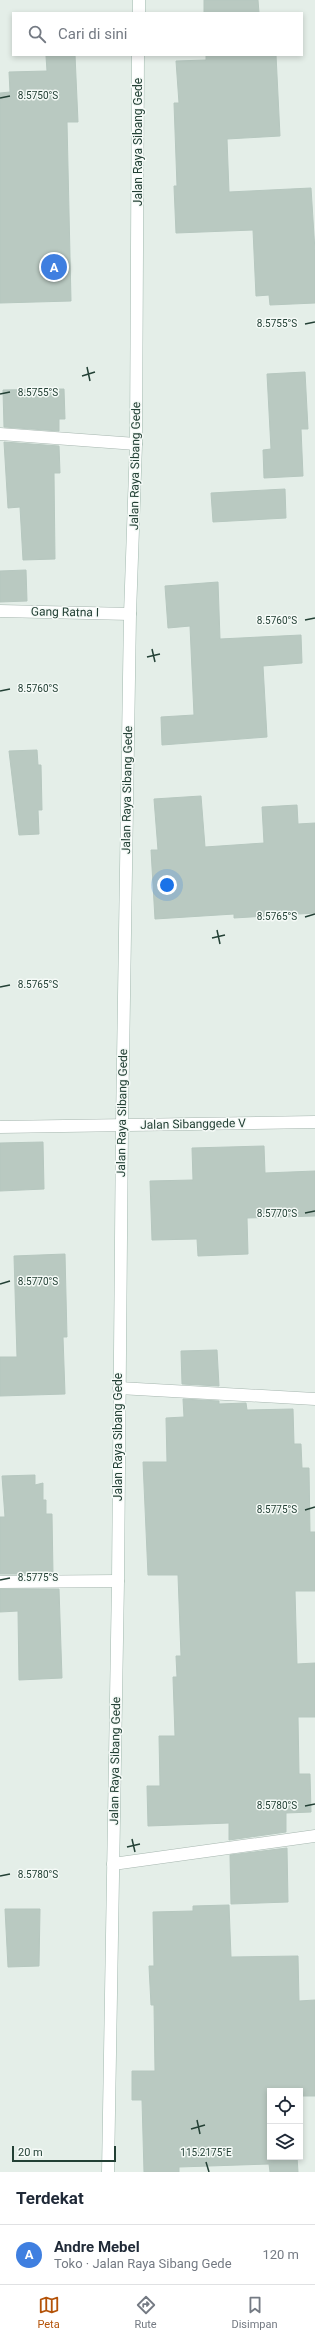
<!DOCTYPE html>
<html lang="id">
<meta charset="utf-8">
<style>
:root{--surface:#fff;--page:#f6f6f7;--text:#1f2937;--muted:#747a83;--line:#e0e1e3;--accent:#b45309}
body{margin:0;font-family:Roboto,sans-serif;background:var(--page);color:var(--text)}
.controls{position:absolute;right:12px;bottom:12px;display:grid;overflow:hidden;border-radius:0px;box-shadow:0 2px 6px #0003}
.controls button{width:36px;height:36px;display:grid;place-items:center;padding:0;border:0;border-bottom:1px solid var(--line);background:var(--surface);color:var(--text);font:20px sans-serif}
.scale{position:absolute;left:12px;bottom:10px;width:104px;box-sizing:border-box;padding-left:4px;border:2px solid #234035;border-top:0;font-size:11px;line-height:14px;white-space:nowrap;color:#234035;-webkit-text-stroke:3px #f5faf7;paint-order:stroke}
.you{position:absolute;left:167px;top:885px;width:14px;height:14px;margin:-10px;border:3px solid #fff;border-radius:50%;background:#1a73e8;box-shadow:0 0 0 6px #1a73e833}
.badge{display:grid;place-items:center;width:26px;height:26px;border-radius:50%;background:var(--accent);color:#fff;font-size:13px;font-weight:700}
.pin{position:absolute;translate:-50% -50%;border:2px solid #fff;box-shadow:0 1px 4px #0006}
.list{margin:0;padding:0;list-style:none}
h2{display:flex;justify-content:space-between;align-items:center;height:52px;margin:0;padding:0 16px;font-size:17px}
h2 small{font-size:13px;font-weight:400;color:var(--muted)}
.list li{display:grid;grid-template-columns:26px 1fr auto;gap:12px;align-items:center;box-sizing:border-box;height:60px;padding:0 16px;border-top:1px solid var(--line)}
.list b{display:block;font-size:15px;white-space:nowrap}
.list p{margin:0;font-size:13px;white-space:nowrap;color:var(--muted)}
.list em{font-size:13px;font-style:normal;color:var(--muted)}
.icon{flex:none;width:22px;height:22px;fill:none;stroke:currentColor;stroke-width:2;stroke-linecap:round;stroke-linejoin:round}
.map{position:relative;flex:none;width:315px;height:2172px;overflow:hidden}
.search{position:absolute;background:var(--surface);box-shadow:0 2px 6px #0003;left:12px;right:12px;top:12px;height:44px;display:flex;align-items:center;gap:10px;box-sizing:border-box;padding:0 14px;border-radius:0px;color:var(--muted);font-size:15px}
.sheet{height:112px;background:var(--surface)}
nav{display:flex;justify-content:space-around;align-items:center;box-sizing:border-box;height:56px;border-top:1px solid var(--line);background:var(--surface);font-size:11px;color:var(--muted)}
nav a{display:grid;justify-items:center;gap:2px}
nav .on{color:var(--accent)}
.map>svg:first-child{display:block}
.building{fill:#b9c9c1;stroke:#b6c7bf}
.lines{fill:none;stroke-linecap:round;stroke-linejoin:round}
.lane-casing{stroke:#a6b6af;stroke-width:13}
.street-casing{stroke:#a6b6af;stroke-width:13}
.secondary-casing{stroke:#a2b9af;stroke-width:13}
.lane{stroke:#fff;stroke-width:12}
.street{stroke:#fff;stroke-width:12}
.secondary{stroke:#fff;stroke-width:12}
.ticks{fill:none;stroke:#234035;stroke-width:1.5}
.labels{text-anchor:middle;stroke-width:3;stroke-linejoin:round;paint-order:stroke}
.street-label{font-size:12px;fill:#234035;stroke:#f5faf7}
.ticks-label{font-size:10px;text-anchor:middle;fill:#234035;stroke:#f5faf7;stroke-width:3;stroke-linejoin:round;paint-order:stroke}
</style>
<div class="map">
<svg width="315" height="2172" viewBox="0 0 315 2172">
<rect width="100%" height="100%" fill="#e4eee8"/>
<!-- building -->
<path class="building" d="M 204,0 L 258,0 L 259,13 L 204,13 Z
M 75,55 L 78,122 L 67,122 L 71,301 L 0,303 L 0,93 L 10,92 L 9,72 L 47,71 L 46,56 Z
M 206,55 L 276,55 L 280,136 L 227,139 L 229,192 L 311,188 L 315,251 L 315,303 L 270,305 L 269,295 L 256,296 L 253,230 L 176,233 L 174,186 L 177,186 L 174,103 L 179,103 L 176,61 L 206,60 Z
M 305,372 L 308,429 L 301,429 L 303,476 L 264,478 L 263,450 L 271,449 L 267,374 Z
M 64,389 L 65,419 L 59,419 L 59,431 L 4,427 L 3,390 Z
M 4,442 L 59,446 L 60,473 L 54,473 L 55,559 L 23,560 L 20,507 L 8,508 Z
M 285,489 L 286,518 L 213,522 L 211,493 Z
M 26,570 L 27,601 L 0,602 L 0,571 Z
M 218,582 L 220,639 L 301,635 L 302,663 L 263,666 L 267,737 L 162,745 L 161,717 L 194,715 L 190,626 L 168,628 L 165,586 Z
M 37,750 L 38,765 L 41,765 L 42,810 L 38,810 L 39,834 L 19,835 L 9,751 Z
M 201,796 L 205,847 L 264,843 L 262,807 L 297,805 L 298,824 L 315,823 L 315,913 L 234,918 L 234,914 L 155,919 L 151,850 L 158,850 L 154,799 Z
M 43,1142 L 44,1189 L 0,1191 L 0,1143 Z
M 264,1146 L 265,1173 L 315,1171 L 315,1216 L 247,1218 L 248,1254 L 198,1256 L 197,1239 L 152,1240 L 150,1181 L 193,1180 L 192,1148 Z
M 65,1254 L 67,1337 L 63,1337 L 65,1394 L 0,1396 L 0,1357 L 17,1357 L 14,1256 Z
M 217,1350 L 219,1386 L 182,1384 L 181,1351 Z
M 183,1399 L 219,1401 L 219,1404 L 246,1403 L 247,1410 L 293,1409 L 294,1444 L 301,1444 L 302,1468 L 309,1468 L 310,1532 L 315,1532 L 315,1591 L 295,1591 L 297,1664 L 315,1663 L 315,1717 L 298,1717 L 299,1774 L 310,1774 L 311,1812 L 286,1813 L 286,1832 L 229,1840 L 229,1823 L 148,1826 L 147,1786 L 160,1786 L 159,1736 L 175,1736 L 173,1677 L 177,1677 L 176,1656 L 181,1656 L 178,1575 L 148,1575 L 143,1462 L 167,1462 L 166,1418 L 184,1417 Z
M 35,1475 L 35,1485 L 43,1483 L 43,1500 L 46,1500 L 46,1514 L 52,1514 L 53,1574 L 0,1574 L 0,1517 L 5,1517 L 2,1476 Z
M 0,1589 L 59,1589 L 62,1678 L 19,1680 L 18,1611 L 0,1612 Z
M 287,1848 L 288,1902 L 231,1904 L 230,1855 Z
M 229,1905 L 231,1957 L 298,1956 L 299,2001 L 315,2000 L 315,2096 L 300,2096 L 302,2156 L 300,2157 L 300,2091 L 270,2091 L 270,2157 L 297,2157 L 298,2172 L 270,2172 L 269,2164 L 179,2167 L 179,2172 L 144,2172 L 142,2100 L 132,2100 L 132,2071 L 155,2071 L 154,2005 L 151,2005 L 149,1966 L 154,1966 L 153,1912 L 193,1911 L 193,1906 Z
M 5,1909 L 40,1909 L 39,1966 L 8,1967 Z"/>
<g class="lines">
<!-- lane casing -->
<g class="lane-casing">
<path id="lane" d="M 0,434 L 136,444"/>
</g>
<!-- street casing -->
<g class="street-casing">
<path id="street" d="M 0,611 L 130,614
M 0,1127 L 315,1122
M 119,1388 L 315,1399
M 0,1582 L 118,1581
M 113,1864 L 315,1836"/>
</g>
<!-- secondary casing -->
<g class="secondary-casing">
<path id="secondary" d="M 139,13 L 139,0
M 108,2172 L 118,1581 L 122,1125 L 130,614 L 136,444 L 138,55"/>
</g>
<!-- lane -->
<use href="#lane" class="lane"/>
<!-- street -->
<use href="#street" class="street"/>
<!-- secondary -->
<use href="#secondary" class="secondary"/>
</g>
<!-- ticks -->
<path class="ticks" d="M 0,98 L 10,96M 305,324 L 315,322M 87,367 L 90,381M 82,376 L 95,372M 0,394 L 10,392M 305,620 L 315,618M 152,649 L 155,662M 147,657 L 160,654M 0,691 L 10,689M 305,917 L 315,914M 217,930 L 220,944M 212,938 L 225,935M 0,987 L 10,985M 305,1213 L 315,1211M 0,1284 L 10,1281M 305,1510 L 315,1507M 0,1580 L 10,1578M 305,1806 L 315,1804M 132,1839 L 135,1852M 127,1847 L 140,1844M 0,1876 L 10,1874M 197,2120 L 200,2134M 191,2129 L 205,2125M 206,2162 L 209,2172"/>
<g class="labels">
<!-- street labels -->
<g class="street-label">
<text transform="translate(138 142) rotate(-90)" y="4">Jalan Raya Sibang Gede</text>
<text transform="translate(135 466) rotate(-89)" y="4">Jalan Raya Sibang Gede</text>
<text transform="translate(65 612) rotate(1)" y="4">Gang Ratna I</text>
<text transform="translate(127 790) rotate(-89)" y="4">Jalan Raya Sibang Gede</text>
<text transform="translate(122 1113) rotate(-89)" y="4">Jalan Raya Sibang Gede</text>
<text transform="translate(193 1124) rotate(-1)" y="4">Jalan Sibanggede V</text>
<text transform="translate(118 1437) rotate(-90)" y="4">Jalan Raya Sibang Gede</text>
<text transform="translate(115 1761) rotate(-89)" y="4">Jalan Raya Sibang Gede</text>
</g>
</g>
<g class="ticks-label">
<text x="38" y="99">8.5750°S</text>
<text x="277" y="327">8.5755°S</text>
<text x="38" y="396">8.5755°S</text>
<text x="277" y="624">8.5760°S</text>
<text x="38" y="692">8.5760°S</text>
<text x="277" y="920">8.5765°S</text>
<text x="38" y="988">8.5765°S</text>
<text x="277" y="1217">8.5770°S</text>
<text x="38" y="1285">8.5770°S</text>
<text x="277" y="1513">8.5775°S</text>
<text x="38" y="1581">8.5775°S</text>
<text x="277" y="1809">8.5780°S</text>
<text x="38" y="1878">8.5780°S</text>
<text x="206" y="2156">115.2175°E</text>
</g>
</svg>
<div class="controls">
<button><svg class="icon" aria-label="locate" viewBox="0 0 24 24"><circle cx="12" cy="12" r="6"/><path d="M12 2v4M12 18v4M2 12h4M18 12h4"/></svg></button>
<button><svg class="icon" aria-label="layers" viewBox="0 0 24 24"><path d="M12 4l9 5-9 5-9-5zM3 14l9 5 9-5"/></svg></button>
</div>
<div class="scale">20 m</div>
<div class="you"></div>
<div class="pin badge" style="left:54px;top:267px;background:#3f7fe0">A</div>
<div class="search"><svg class="icon" aria-label="search" viewBox="0 0 24 24"><circle cx="10" cy="10" r="6"/><path d="M15 15l6 6"/></svg>Cari di sini</div>
</div>
<section class="sheet">
<h2>Terdekat<small></small></h2>
<ul class="list">
<li><span class="badge" style="background:#3f7fe0">A</span><div><b>Andre Mebel</b><p>Toko · Jalan Raya Sibang Gede</p></div><em>120 m</em></li>
</ul>
</section>
<nav>
<a class="on"><svg class="icon" aria-label="map" viewBox="0 0 24 24"><path d="M3 6l6-2 6 2 6-2v14l-6 2-6-2-6 2zM9 4v14M15 6v14"/></svg>Peta</a>
<a><svg class="icon" aria-label="directions" viewBox="0 0 24 24"><path d="M12 3l9 9-9 9-9-9zM9 14v-3h6M13 9l2 2-2 2"/></svg>Rute</a>
<a><svg class="icon" aria-label="saved" viewBox="0 0 24 24"><path d="M7 4h10v16l-5-4-5 4z"/></svg>Disimpan</a>
</nav>
